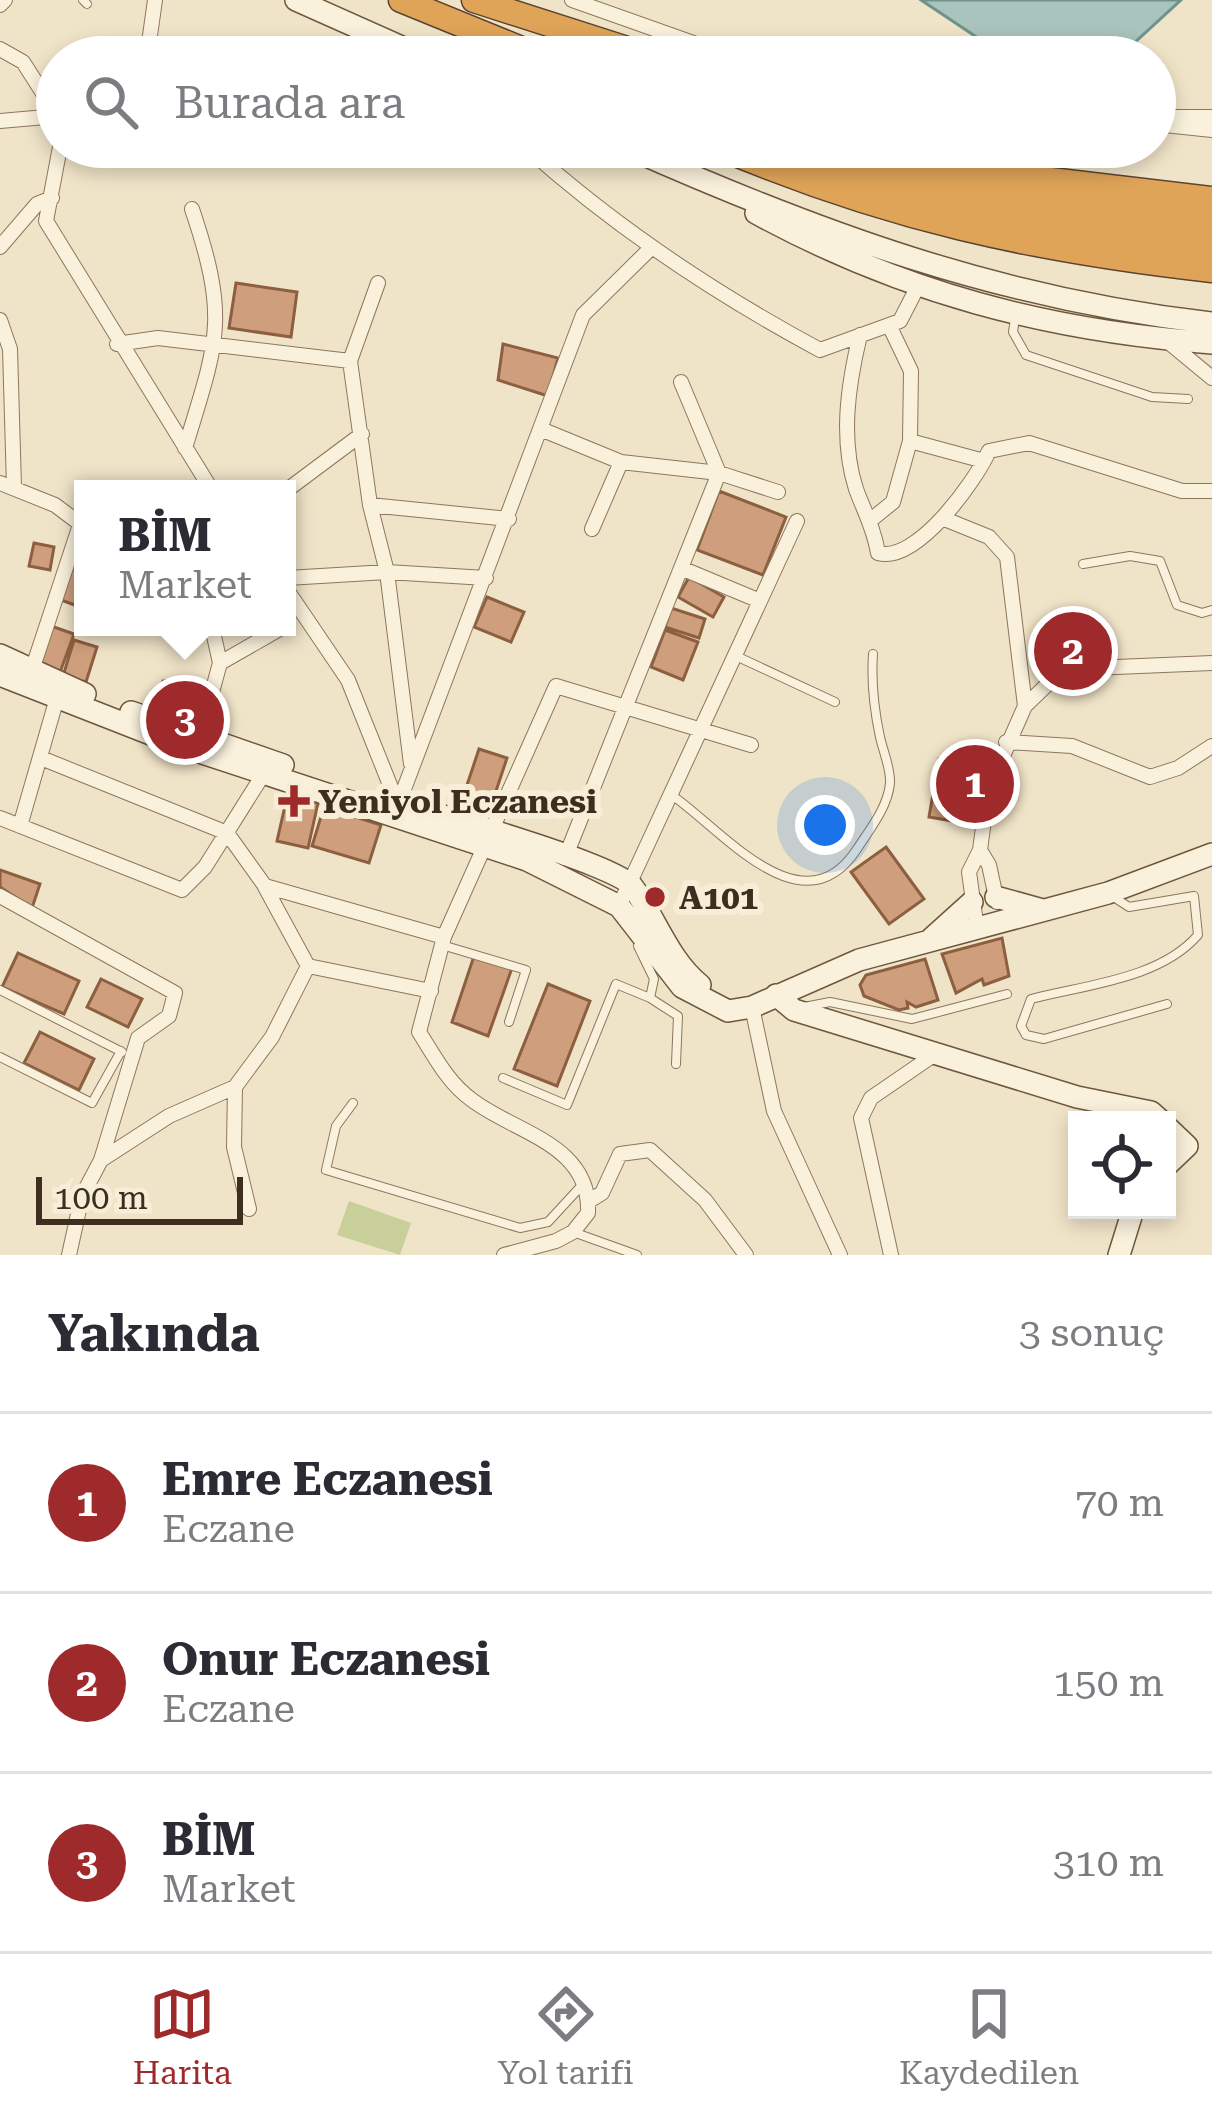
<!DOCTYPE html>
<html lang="tr">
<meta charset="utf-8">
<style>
:root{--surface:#fff;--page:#f2f2f3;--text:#2b2b33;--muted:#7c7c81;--line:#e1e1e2;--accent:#9e2a2b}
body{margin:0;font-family:"Roboto Serif",serif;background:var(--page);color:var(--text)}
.controls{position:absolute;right:36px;bottom:36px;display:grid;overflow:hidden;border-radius:0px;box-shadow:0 6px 18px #0003}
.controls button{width:108px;height:108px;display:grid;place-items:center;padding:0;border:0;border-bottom:3px solid var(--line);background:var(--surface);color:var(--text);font:60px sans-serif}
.scale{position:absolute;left:36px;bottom:30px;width:207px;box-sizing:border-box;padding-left:12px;border:6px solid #3d2e20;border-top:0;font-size:33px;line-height:42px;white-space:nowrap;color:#3d2e20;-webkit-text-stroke:9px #f7eed8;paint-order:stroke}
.you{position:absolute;left:825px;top:825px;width:42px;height:42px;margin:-30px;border:9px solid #fff;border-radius:50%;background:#1a73e8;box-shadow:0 0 0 18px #1a73e833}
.badge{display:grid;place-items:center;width:78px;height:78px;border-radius:50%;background:var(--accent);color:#fff;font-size:39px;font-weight:700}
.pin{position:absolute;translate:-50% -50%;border:6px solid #fff;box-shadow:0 3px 12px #0006}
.popup{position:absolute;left:74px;top:480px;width:222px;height:156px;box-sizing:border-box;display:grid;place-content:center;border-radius:0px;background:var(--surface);filter:drop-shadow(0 3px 9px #0005);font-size:39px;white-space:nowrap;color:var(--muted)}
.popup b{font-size:45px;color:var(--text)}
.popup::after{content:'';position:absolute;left:50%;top:100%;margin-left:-24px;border:24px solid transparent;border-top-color:var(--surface)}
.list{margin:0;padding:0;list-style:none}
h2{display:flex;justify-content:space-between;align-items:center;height:156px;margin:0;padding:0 48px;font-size:51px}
h2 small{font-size:39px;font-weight:400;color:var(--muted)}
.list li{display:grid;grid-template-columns:78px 1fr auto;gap:36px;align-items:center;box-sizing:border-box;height:180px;padding:0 48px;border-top:3px solid var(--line)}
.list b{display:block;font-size:45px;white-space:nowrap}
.list p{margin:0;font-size:39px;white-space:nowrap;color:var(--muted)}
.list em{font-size:39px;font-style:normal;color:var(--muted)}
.icon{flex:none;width:66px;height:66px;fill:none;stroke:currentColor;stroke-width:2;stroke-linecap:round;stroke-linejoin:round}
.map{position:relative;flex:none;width:1212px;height:1255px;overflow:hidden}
.search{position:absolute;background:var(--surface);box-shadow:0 6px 18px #0003;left:36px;right:36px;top:36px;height:132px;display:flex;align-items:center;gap:30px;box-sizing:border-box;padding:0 42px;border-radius:66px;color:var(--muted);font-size:45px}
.sheet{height:696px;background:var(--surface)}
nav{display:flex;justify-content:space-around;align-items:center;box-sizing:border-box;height:168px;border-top:3px solid var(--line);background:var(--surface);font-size:33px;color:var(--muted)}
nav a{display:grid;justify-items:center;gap:6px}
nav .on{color:var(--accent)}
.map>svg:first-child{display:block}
.green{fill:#c9cf9b}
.water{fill:#a9c4bc;stroke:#6f938a;stroke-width:3}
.building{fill:#cf9f7d;stroke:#8d5f41;stroke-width:3}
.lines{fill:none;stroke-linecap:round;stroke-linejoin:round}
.lane-casing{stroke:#8d765c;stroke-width:10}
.street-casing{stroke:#8d765c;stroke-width:16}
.secondary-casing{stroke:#6f573f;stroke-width:24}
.highway-casing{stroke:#5b4430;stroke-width:27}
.lane{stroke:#faf1dc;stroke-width:8}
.street{stroke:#faf1dc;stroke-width:14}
.secondary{stroke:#faf1dc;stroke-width:21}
.highway{stroke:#e0a458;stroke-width:24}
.poi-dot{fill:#9e2a2b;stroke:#f7eed8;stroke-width:4.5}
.labels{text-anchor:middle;stroke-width:12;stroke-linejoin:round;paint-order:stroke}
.poi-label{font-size:33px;font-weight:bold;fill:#3d2e20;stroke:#f7eed8;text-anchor:start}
</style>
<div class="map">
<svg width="1212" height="1255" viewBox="0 0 1212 1255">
<rect width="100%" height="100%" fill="#f0e4c8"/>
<!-- green -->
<path class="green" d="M 349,1201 L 411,1223 L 400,1255 L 337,1235 Z"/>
<!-- water -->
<path class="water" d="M 921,0 L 1181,0 L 1121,55 L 1031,57 L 993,48 Z"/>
<!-- building -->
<path class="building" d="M 236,283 L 297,292 L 291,337 L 229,328 Z
M 503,344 L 558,358 L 548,396 L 498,380 Z
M 719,491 L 786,517 L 763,575 L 697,550 Z
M 34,543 L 54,547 L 50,570 L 29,566 Z
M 83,565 L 83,608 L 61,600 L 72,566 Z
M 689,577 L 724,597 L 713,617 L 678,597 Z
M 487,597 L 524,612 L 511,642 L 474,627 Z
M 671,608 L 705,619 L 699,638 L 665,627 Z
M 51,626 L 74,634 L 59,675 L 36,667 Z
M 153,627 L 200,627 L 200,629 L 176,646 Z
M 665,630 L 698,642 L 683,680 L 651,667 Z
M 74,640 L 97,647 L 86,682 L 63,676 Z
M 163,681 L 197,681 L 193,725 L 151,711 Z
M 479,749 L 507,758 L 486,821 L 458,812 Z
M 939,759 L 980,766 L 970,824 L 929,817 Z
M 287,797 L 318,803 L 308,848 L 277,841 Z
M 324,807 L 381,825 L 369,863 L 312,846 Z
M 886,847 L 924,899 L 889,924 L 851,872 Z
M 0,870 L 40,884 L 32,908 L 0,887 Z
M 1002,938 L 1009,976 L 984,985 L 982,979 L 956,993 L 942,954 Z
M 18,953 L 79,981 L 64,1014 L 2,987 Z
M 474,956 L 512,968 L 488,1036 L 452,1022 Z
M 925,959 L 938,1000 L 916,1007 L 907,1002 L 908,1008 L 899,1010 L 864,996 L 860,985 L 866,975 Z
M 101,979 L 142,999 L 128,1027 L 87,1007 Z
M 548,984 L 590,1001 L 557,1086 L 514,1069 Z
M 40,1032 L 94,1059 L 79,1090 L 24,1063 Z"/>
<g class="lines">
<!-- lane casing -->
<g class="lane-casing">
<path id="lane" d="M 83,0 L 87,4
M 315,147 L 317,156
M 1015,318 L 1013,332 L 1026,355 L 1152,397 L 1188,399
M 1083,564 L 1130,556 L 1160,561 L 1177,605 L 1202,613 L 1212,610
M 736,656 L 835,702
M 673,796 C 722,830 803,932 857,849 C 870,829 888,807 890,783 C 891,769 883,751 880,737 C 874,709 871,683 873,654
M 1109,894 L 1129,907 L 1194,896 L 1198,935 C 1160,979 1085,985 1031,999 L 1021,1026 L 1026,1035 L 1044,1039 L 1167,1004
M 442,945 L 526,970 L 509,1022
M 0,990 L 122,1052
M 650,998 L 678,1016 L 676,1064
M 799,1008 L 830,1002 L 912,1019 L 1007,994
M 0,1057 L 92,1103 L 121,1051
M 503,1078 L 567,1105 L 616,984 L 650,998 L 654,979 L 638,946
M 353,1103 L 336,1126 L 326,1170 L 520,1228 L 548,1222 L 583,1184
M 573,1232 L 637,1255"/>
</g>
<!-- street casing -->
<g class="street-casing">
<path id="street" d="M 572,0 L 733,57
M 0,5 L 5,0
M 0,49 L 23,62 L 57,115
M 147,57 L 155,0
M 1170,117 L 1212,117
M 0,121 L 57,116
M 1155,124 L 1212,130
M 60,147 L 46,221 L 211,489
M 526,147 C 615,227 714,293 820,350 L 900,321 L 917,288
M 0,247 L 37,204 L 52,198
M 0,320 L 10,349 L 14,487
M 860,335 C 848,385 840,439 856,489 C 864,511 874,528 878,553 C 916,564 975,482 989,451 L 1029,443 L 1182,491 L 1212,491
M 1166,340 L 1212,378
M 117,344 L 158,338 L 350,361
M 543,430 L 621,462 L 719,473 L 778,492
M 910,441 L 984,461
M 185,448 C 218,340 229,319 192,209
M 0,483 L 55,505 L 83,526
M 287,490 L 362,434
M 370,505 L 350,361 L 378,283
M 942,518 L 989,537 L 1007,557 L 1025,706
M 872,519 L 893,502 L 910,441 L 911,371 L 889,325
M 592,529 L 621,462
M 681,568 L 760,601
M 287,578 L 387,572 L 486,578
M 287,590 L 348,680 L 398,805
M 212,627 L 220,663
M 32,670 L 80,525
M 200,736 L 220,663 L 283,627
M 1006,742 L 1072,746 L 1150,777 L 1178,768 L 1212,746
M 41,758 L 227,833 L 265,886 L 444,937
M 411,764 L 387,572 L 370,505 L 509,519
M 398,805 L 583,315 L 651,248
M 0,818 L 182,890 L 205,867 L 266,770
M 20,826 L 57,698
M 980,850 L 989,865 L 997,902
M 565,858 L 719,473 L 681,382
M 0,896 L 175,993 L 169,1016 L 138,1038 L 101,1160 L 82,1196 L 69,1255
M 619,906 L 797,521
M 977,930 L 969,872 L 980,850 L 988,790 L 1025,706 L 1054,678 L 1092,668 L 1212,663
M 308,966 L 431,991
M 752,1007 L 774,1111 L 840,1255
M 235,1087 L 234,1147 L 249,1209
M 101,1160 L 169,1116 L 235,1087 L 272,1037 L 308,966 L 265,887
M 589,1201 L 602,1193 L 620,1154 L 650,1150 L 705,1200 L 746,1255
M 504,1255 L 556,1241 L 573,1232 L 588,1213 C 591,1144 515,1133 472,1100 C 448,1083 435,1057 419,1032 L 444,937 L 556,686 L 751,745
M 891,1255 L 861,1118 L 871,1098 L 938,1052"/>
</g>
<!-- secondary casing -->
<g class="secondary-casing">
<path id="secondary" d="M 296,0 L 424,57
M 626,147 C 820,233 1000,299 1212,323
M 756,213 C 901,292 1048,331 1212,343
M 0,655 L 85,694
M 0,675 L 184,747 L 527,860 L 619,906 L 682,987 L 728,1011 L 752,1007 L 859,960 L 1108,893 L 1212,854
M 131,712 L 283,765
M 398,804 C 434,813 615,864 632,886 C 656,918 668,959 700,985
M 996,897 L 1043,910
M 932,938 L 972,902
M 776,995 L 794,1010 L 1077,1097 L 1151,1112 L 1160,1120
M 1167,1127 L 1187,1146 L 1167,1165
M 1119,1255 L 1133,1210"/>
</g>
<!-- highway casing -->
<g class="highway-casing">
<path id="highway" d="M 401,0 L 541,57
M 474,0 L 652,57
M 719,147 C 886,218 1032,250 1212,270
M 765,147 C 923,206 1044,230 1212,246
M 827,147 L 1021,200 L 1212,223
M 915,147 L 1025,177 L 1212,199"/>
</g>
<!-- lane -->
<use href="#lane" class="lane"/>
<!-- street -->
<use href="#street" class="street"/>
<!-- secondary -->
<use href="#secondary" class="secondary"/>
<!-- highway -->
<use href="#highway" class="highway"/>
</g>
<!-- markers -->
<g class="poi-dot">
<path d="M288 783h12v12h12v12h-12v12h-12v-12h-12v-12h12z"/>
<circle cx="655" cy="897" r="12"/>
</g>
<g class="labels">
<!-- poi labels -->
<g class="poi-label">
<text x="318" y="813">Yeniyol Eczanesi</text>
<text x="679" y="909">A101</text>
</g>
</g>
</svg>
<div class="controls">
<button><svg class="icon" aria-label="locate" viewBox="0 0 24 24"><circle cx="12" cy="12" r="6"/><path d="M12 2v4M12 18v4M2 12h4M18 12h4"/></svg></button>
</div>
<div class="scale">100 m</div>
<div class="you"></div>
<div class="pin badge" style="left:975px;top:784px">1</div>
<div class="pin badge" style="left:1073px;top:651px">2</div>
<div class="pin badge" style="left:185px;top:720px">3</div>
<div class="popup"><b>BİM</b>Market</div>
<div class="search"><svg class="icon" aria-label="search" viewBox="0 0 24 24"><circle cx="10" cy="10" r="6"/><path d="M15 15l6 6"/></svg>Burada ara</div>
</div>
<section class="sheet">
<h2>Yakında<small>3 sonuç</small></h2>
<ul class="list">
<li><span class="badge">1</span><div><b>Emre Eczanesi</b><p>Eczane</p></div><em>70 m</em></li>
<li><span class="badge">2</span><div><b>Onur Eczanesi</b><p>Eczane</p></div><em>150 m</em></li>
<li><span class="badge">3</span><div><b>BİM</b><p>Market</p></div><em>310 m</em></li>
</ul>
</section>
<nav>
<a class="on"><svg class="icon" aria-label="map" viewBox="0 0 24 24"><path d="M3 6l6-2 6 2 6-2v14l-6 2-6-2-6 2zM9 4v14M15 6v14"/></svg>Harita</a>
<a><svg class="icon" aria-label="directions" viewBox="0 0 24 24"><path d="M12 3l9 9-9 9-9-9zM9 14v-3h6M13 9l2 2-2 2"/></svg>Yol tarifi</a>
<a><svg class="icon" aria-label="saved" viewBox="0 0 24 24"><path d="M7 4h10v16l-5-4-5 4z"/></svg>Kaydedilen</a>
</nav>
